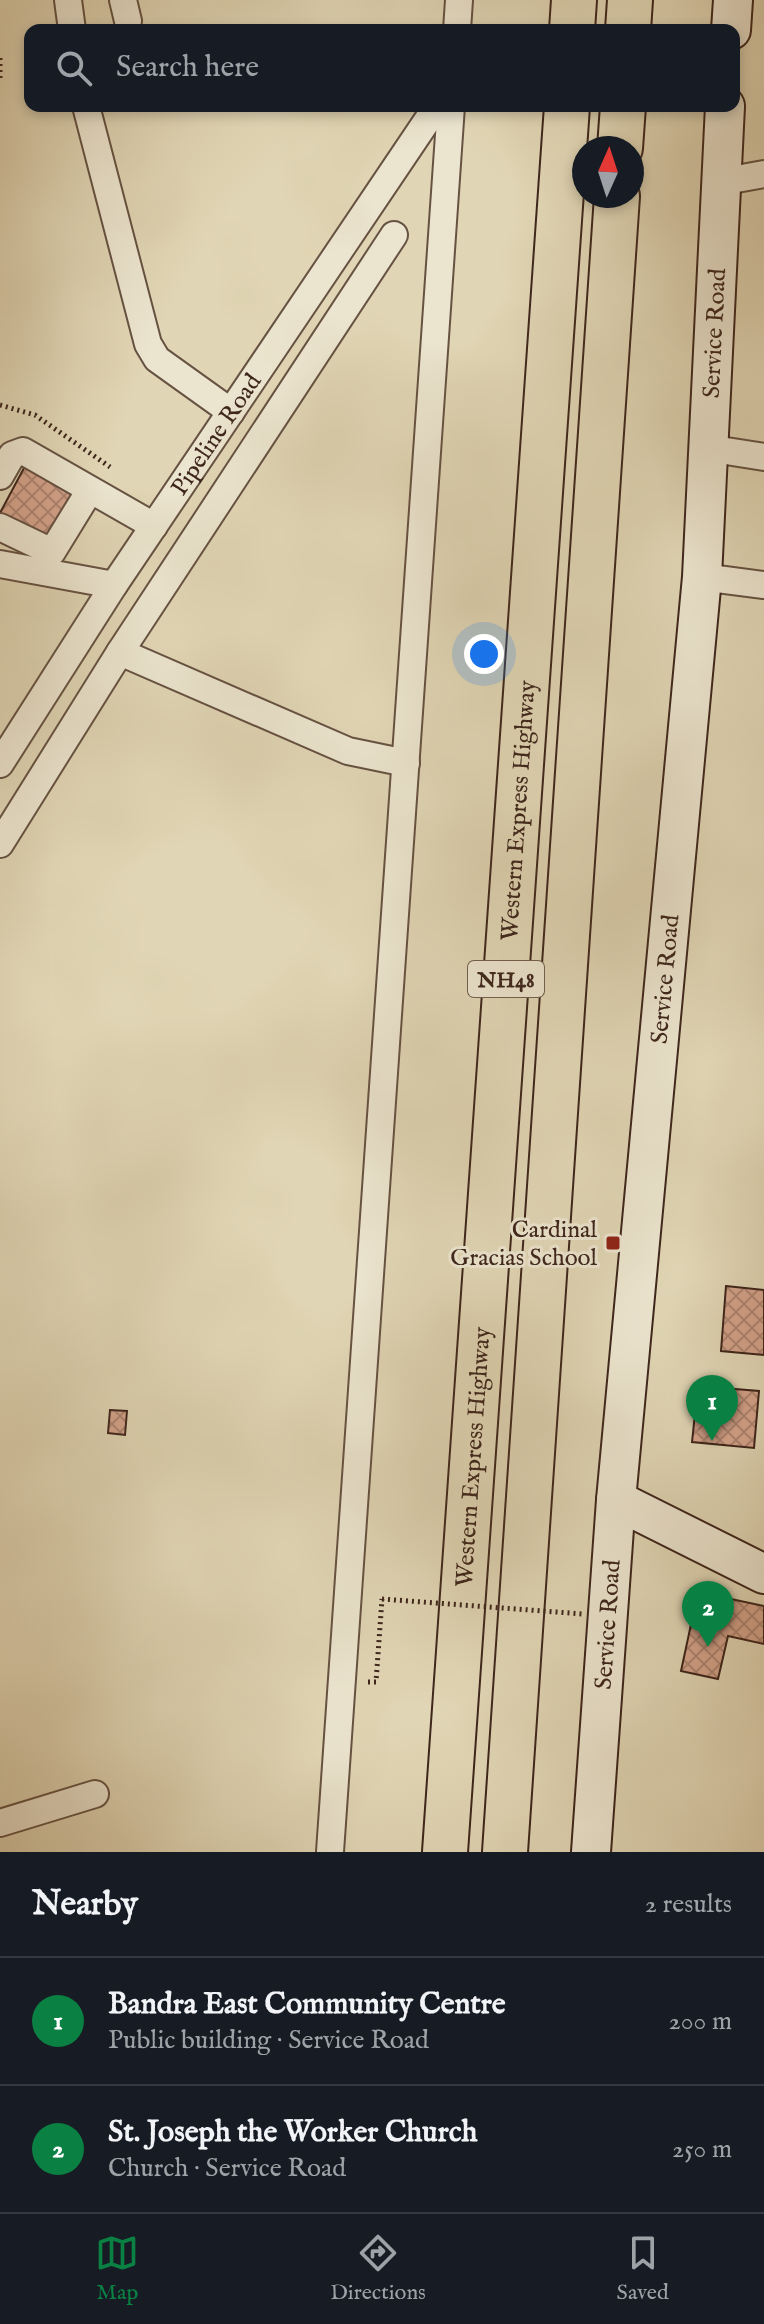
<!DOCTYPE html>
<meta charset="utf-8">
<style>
:root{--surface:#171b24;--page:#242831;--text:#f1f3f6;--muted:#9ea1a6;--line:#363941;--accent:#0b8043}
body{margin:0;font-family:"IM FELL English",serif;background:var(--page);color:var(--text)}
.compass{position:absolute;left:572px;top:136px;width:72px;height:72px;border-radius:50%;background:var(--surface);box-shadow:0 4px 12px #0003;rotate:3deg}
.you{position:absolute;left:484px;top:654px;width:28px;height:28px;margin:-20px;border:6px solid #fff;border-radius:50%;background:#1a73e8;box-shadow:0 0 0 12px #1a73e833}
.badge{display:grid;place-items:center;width:52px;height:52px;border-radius:50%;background:var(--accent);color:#fff;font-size:26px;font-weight:700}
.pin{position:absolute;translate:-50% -66px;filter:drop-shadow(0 2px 4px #0008)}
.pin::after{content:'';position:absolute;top:42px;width:28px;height:24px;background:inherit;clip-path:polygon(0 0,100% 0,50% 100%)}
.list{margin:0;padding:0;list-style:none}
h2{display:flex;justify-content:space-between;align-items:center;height:104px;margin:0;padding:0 32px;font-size:34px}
h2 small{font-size:26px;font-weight:400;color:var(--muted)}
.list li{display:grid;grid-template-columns:52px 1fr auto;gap:24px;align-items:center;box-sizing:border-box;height:128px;padding:0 32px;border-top:2px solid var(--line)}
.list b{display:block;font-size:30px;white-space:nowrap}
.list p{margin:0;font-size:26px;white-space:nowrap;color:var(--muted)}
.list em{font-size:26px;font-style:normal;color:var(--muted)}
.icon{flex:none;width:44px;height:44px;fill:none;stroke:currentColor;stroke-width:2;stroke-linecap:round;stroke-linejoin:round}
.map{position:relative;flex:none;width:764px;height:1852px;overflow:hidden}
.search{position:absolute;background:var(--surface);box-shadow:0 4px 12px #0003;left:24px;right:24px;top:24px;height:88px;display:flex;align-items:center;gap:20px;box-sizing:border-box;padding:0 28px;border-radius:16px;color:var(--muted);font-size:30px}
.sheet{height:360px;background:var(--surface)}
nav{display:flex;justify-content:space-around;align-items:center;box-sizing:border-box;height:112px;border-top:2px solid var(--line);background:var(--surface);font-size:22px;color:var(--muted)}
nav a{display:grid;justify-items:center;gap:4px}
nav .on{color:var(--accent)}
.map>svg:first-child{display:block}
.building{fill:url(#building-cross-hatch);stroke:#3e261c;stroke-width:2}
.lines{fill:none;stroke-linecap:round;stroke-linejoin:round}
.street-casing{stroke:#665242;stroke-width:30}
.secondary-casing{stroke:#3e261c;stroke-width:42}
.highway-casing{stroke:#3e261c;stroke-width:48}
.path{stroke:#3e261c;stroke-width:5;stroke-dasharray:2 4;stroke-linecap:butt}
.street{stroke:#ebe4ce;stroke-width:26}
.secondary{stroke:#ebe4ce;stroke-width:38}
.highway{stroke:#e0d5b4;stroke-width:44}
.path-bridge{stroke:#3e261c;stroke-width:5;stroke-dasharray:2 4;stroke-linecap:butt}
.poi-dot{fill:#8f2418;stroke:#ebe4ce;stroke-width:3}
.labels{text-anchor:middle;stroke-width:6;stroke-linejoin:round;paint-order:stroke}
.shield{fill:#ebe4ce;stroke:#725f51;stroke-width:2}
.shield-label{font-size:22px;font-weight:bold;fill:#3e261c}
.street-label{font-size:24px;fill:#3e261c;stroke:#ebe4ce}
.poi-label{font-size:24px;fill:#3e261c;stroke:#ebe4ce;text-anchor:end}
</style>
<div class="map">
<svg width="764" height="1852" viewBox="0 0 764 1852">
<defs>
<pattern id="building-cross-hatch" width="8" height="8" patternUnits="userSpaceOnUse" patternTransform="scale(2)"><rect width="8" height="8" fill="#d4a38b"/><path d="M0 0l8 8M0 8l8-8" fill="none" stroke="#ad8571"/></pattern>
</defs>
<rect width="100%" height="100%" fill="#e0d5b4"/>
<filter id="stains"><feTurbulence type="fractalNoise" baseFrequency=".0025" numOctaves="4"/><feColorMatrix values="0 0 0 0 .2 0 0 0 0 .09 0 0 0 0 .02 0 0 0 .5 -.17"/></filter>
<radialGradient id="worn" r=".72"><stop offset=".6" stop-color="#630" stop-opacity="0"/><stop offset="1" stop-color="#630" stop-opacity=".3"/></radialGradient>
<!-- building -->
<path class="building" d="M 25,466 L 80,495 L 51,549 L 0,522 L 0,513 Z
M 726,1286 L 764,1290 L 764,1355 L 721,1351 Z
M 698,1386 L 759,1391 L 754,1448 L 692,1442 Z
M 110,1410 L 127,1411 L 125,1435 L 108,1433 Z
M 698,1592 L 764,1606 L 764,1644 L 728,1636 L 718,1679 L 681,1671 Z"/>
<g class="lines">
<!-- street casing -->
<g class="street-casing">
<g id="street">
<path d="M 68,0 L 72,30"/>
<path d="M 123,0 L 128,21"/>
<path d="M 457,30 L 459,0"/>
<path d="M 86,106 L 148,344 L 157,359 L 231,412"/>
<path d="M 720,182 L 764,174"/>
<path d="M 707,448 L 764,457"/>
<path d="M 0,476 L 12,455 L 23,451 L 154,526"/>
<path d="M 0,527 L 52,552 L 90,490"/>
<path d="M 0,564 L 114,585"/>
<path d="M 702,577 L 764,585"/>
<path d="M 120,652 L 394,235"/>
<path id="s1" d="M 0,764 L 114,585 L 437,106"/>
<path d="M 0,844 L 120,652 L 348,751 L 406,763"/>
<path d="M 0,1823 L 95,1794"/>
<path d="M 330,1852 L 451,106"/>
</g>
</g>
<!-- secondary casing -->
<g class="secondary-casing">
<g id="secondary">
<path d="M 731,30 L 733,0"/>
<path d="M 616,1500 L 764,1574"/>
<path id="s2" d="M 591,1852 L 616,1500 L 702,577 L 725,106"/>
</g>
</g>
<!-- highway casing -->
<g class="highway-casing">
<g id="highway">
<path d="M 572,30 L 574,0"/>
<path d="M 628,30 L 630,0"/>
<path d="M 620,148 L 623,106"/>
<path id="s3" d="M 445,1852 L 567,106"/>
<path d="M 505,1852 L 617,196"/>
</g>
</g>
<!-- path -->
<path class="path" d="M 0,58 L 0,79
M 0,405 L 35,415 L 110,467
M 368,1682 L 376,1682 L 382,1599"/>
<!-- street -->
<use href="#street" class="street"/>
<!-- secondary -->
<use href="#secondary" class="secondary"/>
<!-- highway -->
<use href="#highway" class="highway"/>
<!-- path-bridge -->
<path class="path-bridge" d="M 382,1599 L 583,1614"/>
</g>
<!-- markers -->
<rect class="poi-dot" x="605" y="1235" width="16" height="16" rx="4"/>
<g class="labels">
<!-- shield labels -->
<rect class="shield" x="468" y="961" width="76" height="36" rx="6"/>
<g class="shield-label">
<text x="506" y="987">NH48</text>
</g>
<!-- street labels -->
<g class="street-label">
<text dy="8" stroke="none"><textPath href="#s2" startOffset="1524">Service Road</textPath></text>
<text dy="8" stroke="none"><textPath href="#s1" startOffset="394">Pipeline Road</textPath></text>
<text dy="8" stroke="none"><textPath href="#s3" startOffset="1044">Western Express Highway</textPath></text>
<text dy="8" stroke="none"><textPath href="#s2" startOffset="876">Service Road</textPath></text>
<text dy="8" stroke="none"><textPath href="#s3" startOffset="396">Western Express Highway</textPath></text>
<text dy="8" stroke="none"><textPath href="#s2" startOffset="228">Service Road</textPath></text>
</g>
<!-- poi labels -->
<g class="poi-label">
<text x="597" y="1237">Cardinal<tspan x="597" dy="28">Gracias School</tspan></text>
</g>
</g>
<rect width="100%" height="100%" filter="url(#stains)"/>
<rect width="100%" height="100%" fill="url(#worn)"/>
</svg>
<svg class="compass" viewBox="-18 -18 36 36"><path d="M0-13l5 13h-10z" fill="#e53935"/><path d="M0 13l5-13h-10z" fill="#9ea1a6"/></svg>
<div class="you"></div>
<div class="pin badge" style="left:712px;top:1441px">1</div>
<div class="pin badge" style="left:708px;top:1647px">2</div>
<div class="search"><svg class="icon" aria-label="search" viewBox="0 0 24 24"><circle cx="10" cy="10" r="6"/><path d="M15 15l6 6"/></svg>Search here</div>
</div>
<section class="sheet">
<h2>Nearby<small>2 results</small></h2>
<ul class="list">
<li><span class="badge">1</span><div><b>Bandra East Community Centre</b><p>Public building · Service Road</p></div><em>200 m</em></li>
<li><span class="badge">2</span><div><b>St. Joseph the Worker Church</b><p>Church · Service Road</p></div><em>250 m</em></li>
</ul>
</section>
<nav>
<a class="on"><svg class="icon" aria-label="map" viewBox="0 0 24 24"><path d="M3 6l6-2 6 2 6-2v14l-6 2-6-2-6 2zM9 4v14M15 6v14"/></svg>Map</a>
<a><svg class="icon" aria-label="directions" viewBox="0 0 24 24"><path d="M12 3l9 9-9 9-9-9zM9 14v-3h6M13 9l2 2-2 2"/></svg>Directions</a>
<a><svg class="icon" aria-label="saved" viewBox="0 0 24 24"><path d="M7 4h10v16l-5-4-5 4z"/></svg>Saved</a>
</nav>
